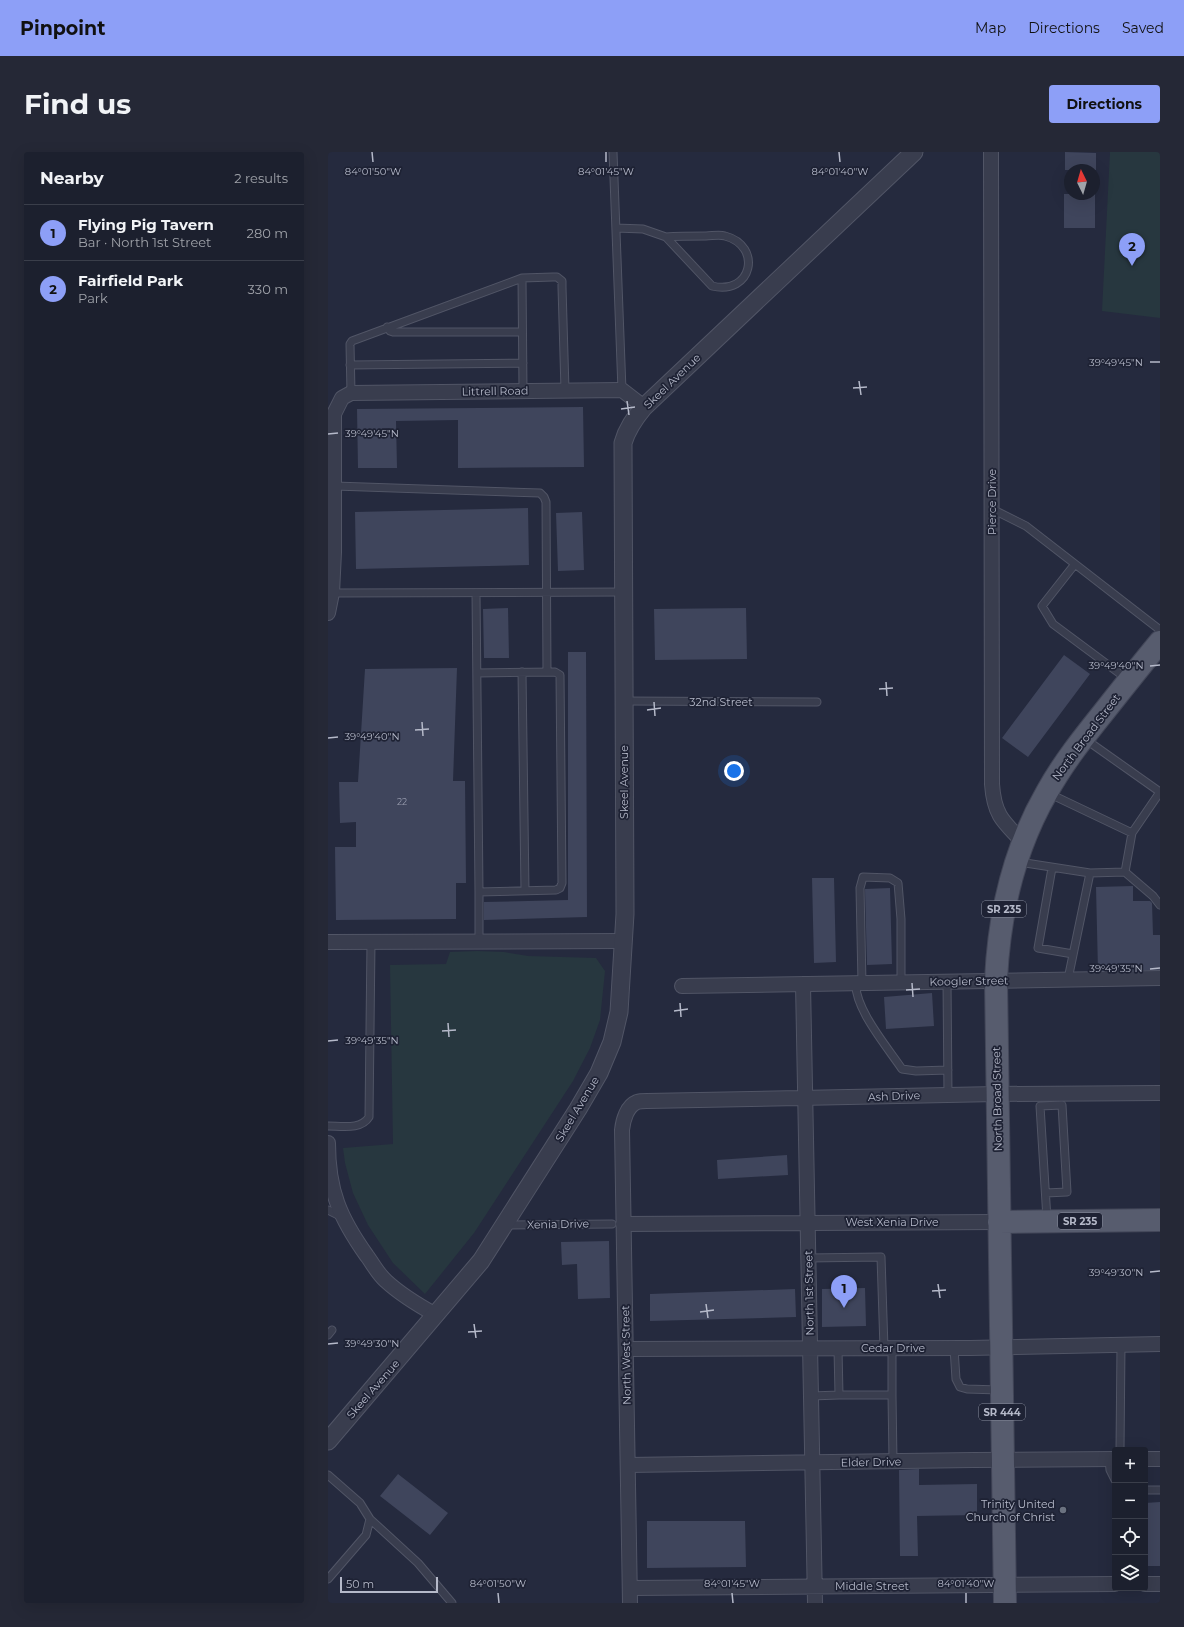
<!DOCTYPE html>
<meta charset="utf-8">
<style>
:root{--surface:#1c202e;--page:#252836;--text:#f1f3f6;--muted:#a0a3aa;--line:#3a3e4a;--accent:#8d9ff7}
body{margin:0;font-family:Montserrat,sans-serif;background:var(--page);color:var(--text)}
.controls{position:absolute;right:12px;bottom:12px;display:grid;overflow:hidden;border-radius:4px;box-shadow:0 4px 16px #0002}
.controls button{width:36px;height:36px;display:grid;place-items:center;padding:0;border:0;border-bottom:1px solid var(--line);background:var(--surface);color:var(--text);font:20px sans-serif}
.compass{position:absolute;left:736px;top:12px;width:36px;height:36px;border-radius:50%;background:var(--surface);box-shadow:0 4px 16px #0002;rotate:355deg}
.scale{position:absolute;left:12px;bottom:10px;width:98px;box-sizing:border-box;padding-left:4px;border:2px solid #b5b9c9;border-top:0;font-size:11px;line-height:14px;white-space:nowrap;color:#b5b9c9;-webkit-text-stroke:3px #1e2234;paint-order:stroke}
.you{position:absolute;left:406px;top:619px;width:14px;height:14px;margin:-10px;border:3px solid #fff;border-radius:50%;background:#1a73e8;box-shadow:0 0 0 6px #1a73e833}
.badge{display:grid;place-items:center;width:26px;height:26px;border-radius:50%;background:var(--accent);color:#111;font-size:13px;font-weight:700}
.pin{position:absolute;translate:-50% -33px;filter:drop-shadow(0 1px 2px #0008)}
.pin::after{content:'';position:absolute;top:21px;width:14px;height:12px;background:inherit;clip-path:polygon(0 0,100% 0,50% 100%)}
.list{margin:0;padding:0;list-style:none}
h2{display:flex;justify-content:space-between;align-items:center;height:52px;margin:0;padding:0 16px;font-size:17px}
h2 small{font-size:13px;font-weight:400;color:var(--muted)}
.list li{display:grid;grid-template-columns:26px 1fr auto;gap:12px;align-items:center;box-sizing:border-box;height:56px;padding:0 16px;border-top:1px solid var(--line)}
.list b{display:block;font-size:15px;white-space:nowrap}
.list p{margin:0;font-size:13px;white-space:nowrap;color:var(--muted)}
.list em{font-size:13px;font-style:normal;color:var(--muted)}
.icon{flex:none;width:22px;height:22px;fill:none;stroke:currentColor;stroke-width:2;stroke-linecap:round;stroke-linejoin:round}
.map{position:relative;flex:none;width:832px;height:1451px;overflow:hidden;border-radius:4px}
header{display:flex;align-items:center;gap:24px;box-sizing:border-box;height:56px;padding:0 20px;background:var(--accent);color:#111}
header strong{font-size:19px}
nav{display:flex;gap:22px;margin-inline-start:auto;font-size:14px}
.intro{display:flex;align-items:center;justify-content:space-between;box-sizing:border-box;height:96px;padding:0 24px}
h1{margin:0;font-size:28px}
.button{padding:10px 18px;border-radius:4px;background:var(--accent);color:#111;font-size:14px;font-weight:700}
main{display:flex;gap:24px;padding:0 24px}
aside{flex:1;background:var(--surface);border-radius:4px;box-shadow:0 4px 16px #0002}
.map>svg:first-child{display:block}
.green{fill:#27373f}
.building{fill:#3f455c}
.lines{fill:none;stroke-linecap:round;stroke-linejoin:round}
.service-casing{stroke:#515566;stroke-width:9}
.minor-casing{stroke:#515566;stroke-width:16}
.tertiary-casing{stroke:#515566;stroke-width:19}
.primary-casing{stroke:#424658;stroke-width:24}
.service{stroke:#393d4e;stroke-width:7}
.minor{stroke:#393d4e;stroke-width:14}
.tertiary{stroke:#393d4e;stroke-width:17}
.primary{stroke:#575c6e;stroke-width:22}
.ticks{fill:none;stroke:#b5b9c9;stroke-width:1.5}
.worship-dot{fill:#6b7280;stroke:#1e2234;stroke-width:1.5}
.labels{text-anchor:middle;stroke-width:3.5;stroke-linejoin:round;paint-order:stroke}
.number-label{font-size:9px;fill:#989cae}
.shield{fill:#1e2234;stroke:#888c9c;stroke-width:1}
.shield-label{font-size:10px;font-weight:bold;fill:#b5b9c9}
.street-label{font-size:11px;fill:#b5b9c9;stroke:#1e2234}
.poi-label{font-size:11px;fill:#b5b9c9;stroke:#1e2234;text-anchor:end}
.ticks-label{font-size:10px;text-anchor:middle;fill:#b5b9c9;stroke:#1e2234;stroke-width:3.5;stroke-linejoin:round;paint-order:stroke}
</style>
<header>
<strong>Pinpoint</strong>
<nav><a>Map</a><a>Directions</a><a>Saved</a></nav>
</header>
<div class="intro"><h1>Find us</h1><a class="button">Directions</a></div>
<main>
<aside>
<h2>Nearby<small>2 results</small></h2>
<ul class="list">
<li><span class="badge">1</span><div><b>Flying Pig Tavern</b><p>Bar · North 1st Street</p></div><em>280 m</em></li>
<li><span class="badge">2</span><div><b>Fairfield Park</b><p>Park</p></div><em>330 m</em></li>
</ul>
</aside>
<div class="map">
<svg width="832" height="1451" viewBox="0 0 832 1451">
<rect width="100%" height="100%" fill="#252a3e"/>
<!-- green -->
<path class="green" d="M 782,0 L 832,0 L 832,166 L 774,159 Z
M 149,799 L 176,800 L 200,804 L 268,806 L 277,819 L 272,868 L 262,896 L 245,929 L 146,1081 L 97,1142 L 65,1111 L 40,1073 L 25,1041 L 17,1011 L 15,996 L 65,992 L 62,813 L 118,812 L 122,800 Z"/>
<!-- building -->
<path class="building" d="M 737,0 L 768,1 L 768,18 L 737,18 Z
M 736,42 L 767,42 L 767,76 L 736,76 Z
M 255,255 L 256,315 L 130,316 L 130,268 L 68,269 L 69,316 L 30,316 L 29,257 Z
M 200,356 L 201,413 L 28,417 L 27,360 Z
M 254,360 L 256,418 L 230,419 L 228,361 Z
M 180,456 L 181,506 L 156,506 L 155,457 Z
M 418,456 L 419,507 L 327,508 L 326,457 Z
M 240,500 L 258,500 L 259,765 L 156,768 L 156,750 L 240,748 Z
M 736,503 L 762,522 L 700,605 L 674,586 Z
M 129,516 L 125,629 L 137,629 L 138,731 L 128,731 L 128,767 L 8,768 L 7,695 L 28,695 L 28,670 L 12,671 L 11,630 L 30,630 L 37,517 Z
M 484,726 L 506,726 L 508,810 L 486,811 Z
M 805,734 L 805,749 L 822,749 L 824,751 L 825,783 L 832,783 L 832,818 L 770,819 L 768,735 Z
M 562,736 L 564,812 L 539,813 L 537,737 Z
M 604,841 L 606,874 L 558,877 L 556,845 Z
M 459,1003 L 460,1023 L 390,1027 L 389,1008 Z
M 281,1089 L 282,1146 L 250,1147 L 249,1112 L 234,1113 L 233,1090 Z
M 537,1136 L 538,1174 L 494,1175 L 494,1137 Z
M 467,1137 L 468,1165 L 322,1169 L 322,1142 Z
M 591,1317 L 591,1333 L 649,1332 L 649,1363 L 589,1364 L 590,1404 L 572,1404 L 571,1318 Z
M 70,1322 L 120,1361 L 102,1383 L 52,1344 Z
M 832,1350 L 832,1414 L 817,1414 L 817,1351 Z
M 319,1369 L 417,1369 L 418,1415 L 319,1416 Z"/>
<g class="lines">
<!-- service casing -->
<g class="service-casing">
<path id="service" d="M 285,0 L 294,238
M 288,76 L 315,77 L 338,85 L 384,134 C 424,144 435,94 397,84 C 391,82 384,84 378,84 C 365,84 351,84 338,85
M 194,126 L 195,239
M 59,175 L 62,179 L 65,180 L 194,180
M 22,213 L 195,211
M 23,241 L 22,192 L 24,189 L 194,126 L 225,125 L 229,125 L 234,129 L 234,135 L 237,238
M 7,334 L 212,341 L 216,345 L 218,350 L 219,520
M 664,357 L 698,374 L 747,412
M 4,441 L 295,440
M 148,441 L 151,740 L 228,738 L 232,736 L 234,731 L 232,523 L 227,520 L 149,521
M 194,520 L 197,739
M 799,527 L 725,472 L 714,454 L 747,412 L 832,478
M 296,549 L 489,550
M 757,587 L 832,640
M 720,641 L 804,681 L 797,720 L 762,721
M 804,681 L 832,640
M 691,710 L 762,721 L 740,827
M 724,716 L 710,796 L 745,802
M 797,720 L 825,744 L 832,753
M 151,740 L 151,789
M 619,829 L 620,943
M 528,831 C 526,856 560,896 574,917 L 588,919 L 620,918
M 534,831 L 532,736 L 535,725 L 562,726 L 570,731 L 573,767 L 573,830
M 0,974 C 14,974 33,978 41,965 L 43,790
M 718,1041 L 739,1040 L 734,953 L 712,954 L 719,1067
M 0,1058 L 14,1065
M 178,1073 L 284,1072
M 480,1106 L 553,1105 L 556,1196
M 0,1183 L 4,1178
M 564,1196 L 564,1243
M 626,1196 L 628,1227 L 632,1235 L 639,1237 L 671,1238
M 511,1243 L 564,1243 L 565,1309
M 483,1244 L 511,1243 L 510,1197
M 792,1298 L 793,1193
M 781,1307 L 782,1318 L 787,1328
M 0,1323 L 32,1351 L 42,1367 L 38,1383 L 0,1427
M 817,1338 L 832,1338
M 42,1367 L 90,1411 L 124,1451"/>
</g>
<!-- minor casing -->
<g class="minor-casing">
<path id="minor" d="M 663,0 L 664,632 C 666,662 674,669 695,690
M 0,461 L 4,441 L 6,400 L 6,262 L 14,246 L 23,241 L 294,238 L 316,255
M 0,790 L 296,789
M 475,832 L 487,1451
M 354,834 L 832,826
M 0,991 C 0,1039 12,1066 39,1104 C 45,1112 50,1122 58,1129 C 73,1143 90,1153 108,1163
M 295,1072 L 671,1070
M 298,1197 L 642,1196 L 832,1192
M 817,1307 L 832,1307
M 300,1313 L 645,1308 L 787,1307
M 817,1432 L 832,1432
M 302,1436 L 787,1432
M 302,1451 L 294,978 C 295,968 299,954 309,950 C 312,949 316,949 319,949 L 669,942 L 832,941"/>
</g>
<!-- tertiary casing -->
<g class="tertiary-casing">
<path id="tertiary" d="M 0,1289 L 153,1109 L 250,957 L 271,921 L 284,890 L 291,860 L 297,762 L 295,291 C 299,277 306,267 316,255 L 586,0"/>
</g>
<!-- primary casing -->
<g class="primary-casing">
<path id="primary" d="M 671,1070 L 832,1068
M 677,1451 L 668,828 C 671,763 686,697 719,640 C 735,611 755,586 775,561 C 794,537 813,513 832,490"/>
</g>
<!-- service -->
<use href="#service" class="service"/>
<!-- minor -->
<use href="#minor" class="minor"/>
<!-- tertiary -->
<use href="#tertiary" class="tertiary"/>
<!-- primary -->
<use href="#primary" class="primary"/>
</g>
<!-- ticks -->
<path class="ticks" d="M 44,0 L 45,10M 278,0 L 278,10M 511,0 L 512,10M 822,210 L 832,210M 531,229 L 533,243M 525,236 L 539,235M 299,249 L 301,263M 293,257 L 307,255M 0,282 L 10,281M 822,514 L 832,513M 558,530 L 559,544M 551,537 L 565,536M 326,550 L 327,564M 319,558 L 333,556M 94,570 L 95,584M 87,578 L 101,577M 0,586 L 10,585M 822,817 L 832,816M 584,831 L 585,845M 578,838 L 592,837M 352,851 L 353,865M 346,859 L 360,857M 120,871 L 121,885M 114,879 L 128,878M 0,889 L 10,888M 822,1120 L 832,1119M 610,1132 L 612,1146M 604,1139 L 618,1138M 378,1152 L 380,1166M 372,1160 L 386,1158M 146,1172 L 148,1186M 140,1180 L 154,1179M 0,1192 L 10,1191M 170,1441 L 171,1451M 404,1441 L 405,1451M 638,1441 L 638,1451"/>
<!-- markers -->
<circle class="worship-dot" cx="735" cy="1358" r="4"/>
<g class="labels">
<!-- number labels -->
<g class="number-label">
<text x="74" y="653">22</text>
</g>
<!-- shield labels -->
<g class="shield">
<rect x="654" y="749" width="44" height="16" rx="3"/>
<rect x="730" y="1061" width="44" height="16" rx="3"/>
<rect x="651" y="1252" width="46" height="16" rx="3"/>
</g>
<g class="shield-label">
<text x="676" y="761">SR 235</text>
<text x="752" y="1073">SR 235</text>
<text x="674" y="1264">SR 444</text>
</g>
<!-- street labels -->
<g class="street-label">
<text transform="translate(344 229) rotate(-44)" y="4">Skeel Avenue</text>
<text transform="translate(167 239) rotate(-1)" y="4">Littrell Road</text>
<text transform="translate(664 350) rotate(-90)" y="4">Pierce Drive</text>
<text x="393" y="554">32nd Street</text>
<text transform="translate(758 585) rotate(-53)" y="4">North Broad Street</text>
<text transform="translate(296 630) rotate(-90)" y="4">Skeel Avenue</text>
<text transform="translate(641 829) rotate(-1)" y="4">Koogler Street</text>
<text transform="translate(566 944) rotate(-2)" y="4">Ash Drive</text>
<text transform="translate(669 947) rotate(-91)" y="4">North Broad Street</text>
<text transform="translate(249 957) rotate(-59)" y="4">Skeel Avenue</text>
<text x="564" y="1074">West Xenia Drive</text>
<text transform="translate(230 1072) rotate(-1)" y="4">Xenia Drive</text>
<text transform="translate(481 1141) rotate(-91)" y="4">North 1st Street</text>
<text x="565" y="1200">Cedar Drive</text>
<text transform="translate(298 1203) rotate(-91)" y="4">North West Street</text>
<text transform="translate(45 1237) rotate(-49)" y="4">Skeel Avenue</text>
<text transform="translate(543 1310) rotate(-1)" y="4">Elder Drive</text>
<text x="544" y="1438">Middle Street</text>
</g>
<!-- poi labels -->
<g class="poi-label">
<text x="727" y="1356">Trinity United<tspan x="727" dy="13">Church of Christ</tspan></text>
</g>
</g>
<g class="ticks-label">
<text x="45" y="23">84°01'50"W</text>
<text x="278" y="23">84°01'45"W</text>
<text x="512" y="23">84°01'40"W</text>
<text x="788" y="214">39°49'45"N</text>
<text x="44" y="285">39°49'45"N</text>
<text x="788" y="517">39°49'40"N</text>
<text x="44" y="588">39°49'40"N</text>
<text x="788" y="820">39°49'35"N</text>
<text x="44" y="892">39°49'35"N</text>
<text x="788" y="1124">39°49'30"N</text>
<text x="44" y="1195">39°49'30"N</text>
<text x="170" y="1435">84°01'50"W</text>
<text x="404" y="1435">84°01'45"W</text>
<text x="638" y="1435">84°01'40"W</text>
</g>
</svg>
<div class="controls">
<button>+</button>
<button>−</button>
<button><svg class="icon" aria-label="locate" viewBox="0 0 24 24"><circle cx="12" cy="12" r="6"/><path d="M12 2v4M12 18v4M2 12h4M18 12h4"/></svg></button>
<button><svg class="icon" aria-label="layers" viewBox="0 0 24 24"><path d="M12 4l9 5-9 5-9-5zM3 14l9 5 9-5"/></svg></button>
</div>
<svg class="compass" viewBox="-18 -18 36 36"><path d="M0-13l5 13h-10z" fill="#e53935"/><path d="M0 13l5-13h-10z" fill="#a0a3aa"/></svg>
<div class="scale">50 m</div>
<div class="you"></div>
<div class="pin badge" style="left:516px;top:1156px">1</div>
<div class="pin badge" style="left:804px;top:114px">2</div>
</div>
</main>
